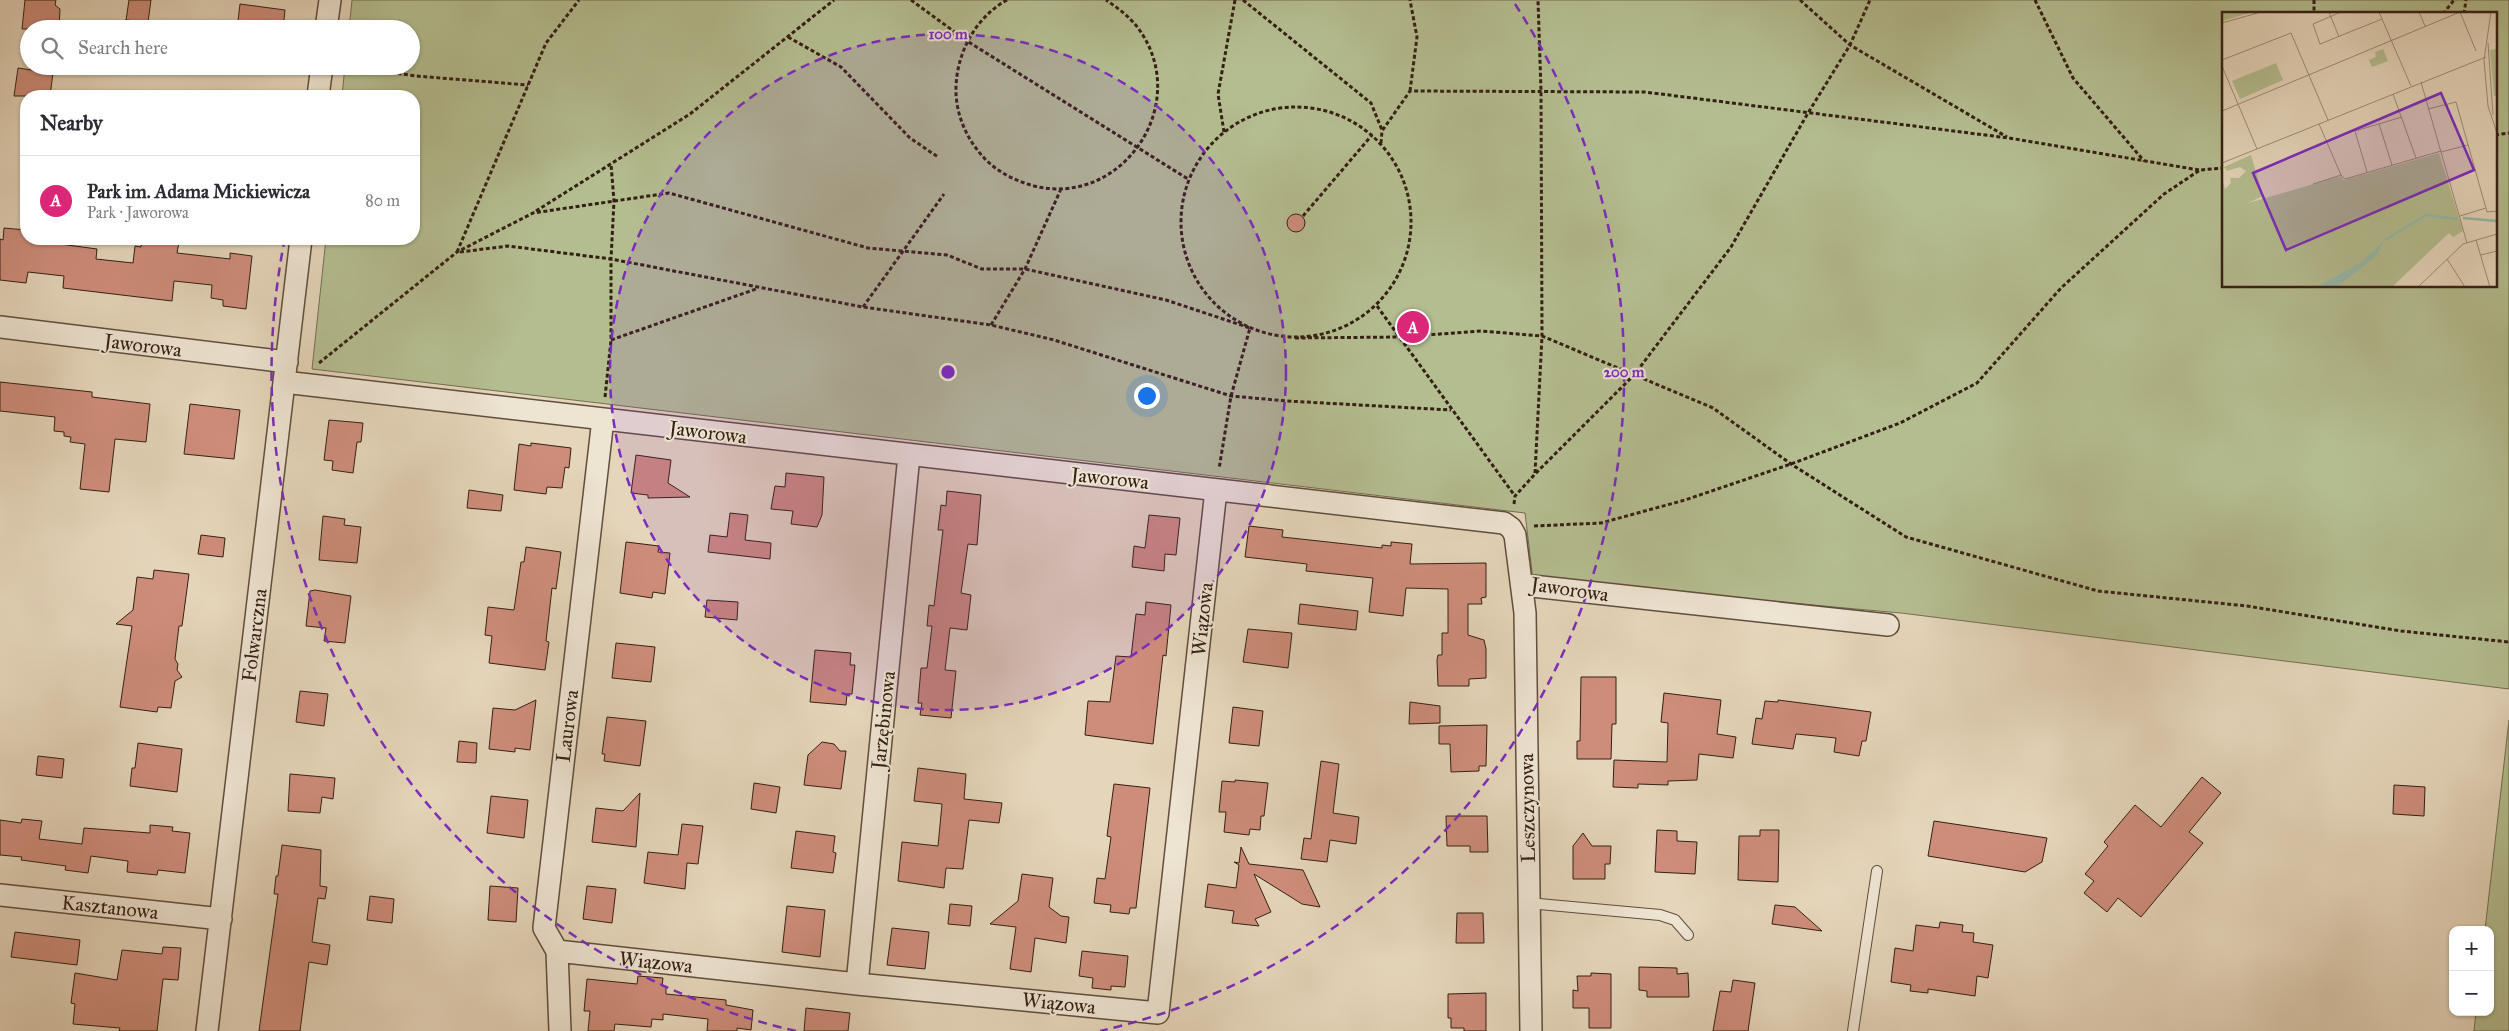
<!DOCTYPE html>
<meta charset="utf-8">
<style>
:root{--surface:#fff;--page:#f2f2f3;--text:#2b2b33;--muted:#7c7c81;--line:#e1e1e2;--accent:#db2777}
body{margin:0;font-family:"IM FELL Great Primer",serif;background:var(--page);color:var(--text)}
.controls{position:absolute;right:15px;bottom:15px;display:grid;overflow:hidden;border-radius:10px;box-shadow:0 1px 4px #0004}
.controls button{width:45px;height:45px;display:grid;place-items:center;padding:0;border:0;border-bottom:1px solid var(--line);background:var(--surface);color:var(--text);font:25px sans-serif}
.you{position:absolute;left:1146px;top:395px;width:18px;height:18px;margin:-12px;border:4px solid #fff;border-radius:50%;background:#1a73e8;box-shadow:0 0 0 8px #1a73e833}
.badge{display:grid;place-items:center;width:32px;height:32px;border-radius:50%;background:var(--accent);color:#fff;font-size:16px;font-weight:700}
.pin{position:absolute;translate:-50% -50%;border:2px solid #fff;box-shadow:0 1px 5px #0006}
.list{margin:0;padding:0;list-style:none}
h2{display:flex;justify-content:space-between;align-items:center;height:65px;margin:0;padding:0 20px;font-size:21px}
h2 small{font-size:16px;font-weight:400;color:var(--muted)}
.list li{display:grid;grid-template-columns:32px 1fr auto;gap:15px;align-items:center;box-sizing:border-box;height:90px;padding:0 20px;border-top:1px solid var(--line)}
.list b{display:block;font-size:19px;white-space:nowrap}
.list p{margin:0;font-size:16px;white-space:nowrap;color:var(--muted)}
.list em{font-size:16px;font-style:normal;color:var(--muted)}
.icon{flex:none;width:28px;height:28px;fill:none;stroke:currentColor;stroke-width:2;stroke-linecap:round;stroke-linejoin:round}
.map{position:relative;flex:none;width:2509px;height:1031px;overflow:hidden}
.search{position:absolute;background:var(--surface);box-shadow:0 1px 4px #0004;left:20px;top:20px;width:400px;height:55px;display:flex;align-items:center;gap:12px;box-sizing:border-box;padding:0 18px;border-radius:28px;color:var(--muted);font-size:19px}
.panel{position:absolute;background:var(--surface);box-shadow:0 1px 4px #0004;left:20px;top:90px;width:400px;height:155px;border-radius:20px}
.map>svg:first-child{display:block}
.green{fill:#b4bd90;stroke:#746e52;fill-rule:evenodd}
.building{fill:#ce8d7b;stroke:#342013}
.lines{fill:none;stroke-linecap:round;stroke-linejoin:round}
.service-casing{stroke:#604d3d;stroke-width:12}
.minor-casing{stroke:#604d3d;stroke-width:24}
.path{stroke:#342013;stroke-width:3;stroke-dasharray:4 2.5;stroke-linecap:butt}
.service{stroke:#eee4d2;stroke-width:10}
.minor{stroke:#eee4d2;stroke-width:21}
.ring{fill:none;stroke:#7b2cbf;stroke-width:2.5;stroke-dasharray:9 6}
.labels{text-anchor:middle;stroke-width:4;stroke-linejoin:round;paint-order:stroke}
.street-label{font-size:20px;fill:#342013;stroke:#eee4d2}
.inset-river{fill:none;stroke:#97b9aa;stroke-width:2.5}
.inset-road{fill:none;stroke:#9e8d77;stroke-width:1}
.view{fill:#7b2cbf;fill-opacity:0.15;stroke:#7b2cbf;stroke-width:2.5}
.inset-edge{fill:none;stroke:#342013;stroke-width:2.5}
.centre{fill:#7b2cbf;stroke:#eee4d2;stroke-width:2.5}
.ring-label{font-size:15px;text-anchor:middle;font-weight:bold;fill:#7b2cbf;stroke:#eee4d2;stroke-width:4;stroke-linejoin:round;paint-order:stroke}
</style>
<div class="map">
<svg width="2509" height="1031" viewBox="0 0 2509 1031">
<rect width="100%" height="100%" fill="#e5d5ba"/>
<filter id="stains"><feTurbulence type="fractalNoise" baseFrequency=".004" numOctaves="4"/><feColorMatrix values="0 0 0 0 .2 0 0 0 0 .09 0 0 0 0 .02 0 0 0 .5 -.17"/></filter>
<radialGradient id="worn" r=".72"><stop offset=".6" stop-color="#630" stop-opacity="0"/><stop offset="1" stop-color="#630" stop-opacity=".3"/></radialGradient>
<!-- green -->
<path class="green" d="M 352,0 L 2509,0 L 2509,689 L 1901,613 L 1533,580 L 1525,513 L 312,369 L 326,239 L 414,239 L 414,96 L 342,96 L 345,66 L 411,66 L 411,29 L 349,29 ZM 2223,14 L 2495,14 L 2495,286 L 2223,286 Z
M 2509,720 L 2509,1031 L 2474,1031 L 2476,1012 L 2490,1012 L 2490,930 L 2485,930 Z"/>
<!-- building -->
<path class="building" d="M 25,0 L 56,0 L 55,5 L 60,9 L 59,29 L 22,29 Z
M 129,0 L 151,0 L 148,22 L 126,20 Z
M 240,4 L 285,10 L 283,29 L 237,29 Z
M 18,68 L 53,73 L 50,96 L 14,96 Z
M1287 223a9 9 0 1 1 18 0a9 9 0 1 1-18 0Z
M 4,228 L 26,230 L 26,239 L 39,239 L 38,241 L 97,249 L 96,259 L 133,263 L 135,246 L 141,247 L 142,239 L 179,242 L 177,253 L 230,259 L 230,253 L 252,256 L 246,309 L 223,306 L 223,300 L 211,298 L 212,285 L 174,281 L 172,301 L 63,288 L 64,276 L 28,272 L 26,283 L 0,280 L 0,239 L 3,240 Z
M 0,382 L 92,392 L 92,397 L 150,404 L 146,442 L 115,439 L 109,492 L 80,489 L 85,444 L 70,442 L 71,437 L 64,436 L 64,432 L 54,431 L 55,417 L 0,411 Z
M 190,404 L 240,410 L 234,459 L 184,454 Z
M 329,420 L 363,423 L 361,442 L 357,442 L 353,473 L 332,470 L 333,461 L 324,460 Z
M 531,443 L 571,448 L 569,468 L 565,467 L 562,488 L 547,487 L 546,494 L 514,490 L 519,444 L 531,446 Z
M 636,455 L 671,460 L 668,483 L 690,497 L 648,498 L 648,495 L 631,493 Z
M 786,473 L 824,477 L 822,515 L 817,527 L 791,524 L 793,511 L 771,509 L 775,486 L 785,487 Z
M 469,490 L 503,495 L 501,511 L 467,508 Z
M 947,491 L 981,495 L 977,545 L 968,544 L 961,593 L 971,595 L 967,630 L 950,628 L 945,670 L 956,671 L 951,718 L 920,715 L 922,703 L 918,703 L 921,668 L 927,668 L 932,626 L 927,626 L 929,605 L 934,606 L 943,530 L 938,530 L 941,505 L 946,506 Z
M 730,513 L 748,515 L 745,540 L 771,543 L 770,559 L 708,552 L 710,535 L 727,537 Z
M 1149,515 L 1180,518 L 1176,555 L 1165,554 L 1164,571 L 1132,567 L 1134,546 L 1145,548 Z
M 323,516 L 345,519 L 344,525 L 361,527 L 357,563 L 319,560 Z
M 1249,526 L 1283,530 L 1282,537 L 1328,542 L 1382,548 L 1382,545 L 1391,546 L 1391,542 L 1412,544 L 1410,564 L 1486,563 L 1486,597 L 1481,598 L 1482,604 L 1468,604 L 1468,635 L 1484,640 L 1486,649 L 1486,678 L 1469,679 L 1469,686 L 1438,686 L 1437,660 L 1438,655 L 1442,655 L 1442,633 L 1448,633 L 1448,589 L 1406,588 L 1403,616 L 1369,612 L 1373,578 L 1306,571 L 1307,564 L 1245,557 Z
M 201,535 L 225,538 L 223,557 L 198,554 Z
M 626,542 L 659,546 L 658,552 L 670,553 L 665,594 L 653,592 L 652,598 L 620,593 Z
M 526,547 L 561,552 L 556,589 L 552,588 L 546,641 L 549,642 L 545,670 L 489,663 L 492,636 L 485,635 L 488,607 L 514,610 L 521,562 L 524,562 Z
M 154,570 L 189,574 L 182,626 L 179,626 L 175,659 L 178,664 L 177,670 L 182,677 L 175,681 L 171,708 L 158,707 L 157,712 L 120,707 L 132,626 L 116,624 L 133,610 L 137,577 L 153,579 Z
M 315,590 L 351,596 L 345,643 L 324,641 L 326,628 L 306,626 L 310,591 Z
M 707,600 L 738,602 L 737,620 L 705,617 Z
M 1146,602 L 1171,605 L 1166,656 L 1163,655 L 1153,744 L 1085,735 L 1088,701 L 1110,702 L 1116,656 L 1131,657 L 1136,614 L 1145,615 Z
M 1300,604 L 1358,611 L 1356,630 L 1298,624 Z
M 1248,629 L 1292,633 L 1288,668 L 1243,662 Z
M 616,643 L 655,647 L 651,682 L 612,678 Z
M 815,650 L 851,653 L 850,665 L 855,665 L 852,694 L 847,694 L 846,705 L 810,702 Z
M 1581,677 L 1616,677 L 1616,724 L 1612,724 L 1611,759 L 1577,759 L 1577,741 L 1580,741 Z
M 300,691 L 328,694 L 324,726 L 296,722 Z
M 1664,693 L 1721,700 L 1717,734 L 1736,737 L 1733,758 L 1699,754 L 1697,780 L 1668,781 L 1668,785 L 1638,784 L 1638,788 L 1613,787 L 1614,760 L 1667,762 L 1668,723 L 1661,722 Z
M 536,700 L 530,750 L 515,748 L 515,752 L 489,749 L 493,708 L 515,710 Z
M 1778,700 L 1871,712 L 1866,741 L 1862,741 L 1859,756 L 1834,752 L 1836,738 L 1796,734 L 1793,749 L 1752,744 L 1756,718 L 1762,719 L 1765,701 L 1778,702 Z
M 1410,702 L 1440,706 L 1440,723 L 1409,724 Z
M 1233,707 L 1263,711 L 1259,746 L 1229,743 Z
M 607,717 L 646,721 L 640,766 L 604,761 L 605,754 L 602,754 Z
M 1487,725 L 1486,766 L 1479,766 L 1479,771 L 1451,772 L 1450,744 L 1439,744 L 1439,726 Z
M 459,741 L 477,743 L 476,763 L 457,762 Z
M 822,742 L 834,744 L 840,751 L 846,751 L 841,789 L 804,785 L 808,755 Z
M 138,743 L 182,749 L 177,792 L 130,786 L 132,768 L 135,768 Z
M 38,756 L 64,759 L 62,778 L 36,775 Z
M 1321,761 L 1339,764 L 1333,813 L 1359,817 L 1356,844 L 1330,840 L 1327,862 L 1301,859 L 1304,838 L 1311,839 Z
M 918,768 L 966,774 L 964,799 L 1002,803 L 999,823 L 969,820 L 963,869 L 946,868 L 944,888 L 898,881 L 902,842 L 938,846 L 942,804 L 914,801 Z
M 290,774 L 335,778 L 333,799 L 322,797 L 320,813 L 288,811 Z
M 2202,777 L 2221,793 L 2189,832 L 2203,843 L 2141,917 L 2118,898 L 2107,912 L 2084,893 L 2094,881 L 2085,874 L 2108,846 L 2104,842 L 2135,805 L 2161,827 Z
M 1235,780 L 1268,783 L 1264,816 L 1261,816 L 1260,830 L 1250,829 L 1249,835 L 1224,832 L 1226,812 L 1219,812 L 1222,781 L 1235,782 Z
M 754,783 L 780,787 L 776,813 L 751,809 Z
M 1114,784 L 1150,788 L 1136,908 L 1130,908 L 1129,914 L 1110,912 L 1111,905 L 1094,903 L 1097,878 L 1105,879 L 1111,837 L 1107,836 Z
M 2394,785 L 2425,787 L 2424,816 L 2393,814 Z
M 640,793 L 636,847 L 592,842 L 596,808 L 623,811 Z
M 491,796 L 528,800 L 524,838 L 487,833 Z
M 1446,816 L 1487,816 L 1488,852 L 1470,852 L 1470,846 L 1447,846 Z
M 22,819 L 42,821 L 39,839 L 82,844 L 84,828 L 150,833 L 150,825 L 173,827 L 172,831 L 190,833 L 185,873 L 158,870 L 157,875 L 127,872 L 128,861 L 91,856 L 88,873 L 65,870 L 66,866 L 21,860 L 22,857 L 0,855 L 0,820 L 21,823 Z
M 1934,821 L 2047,838 L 2042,862 L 2025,872 L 1928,856 Z
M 682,824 L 703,826 L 698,864 L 687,863 L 685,889 L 644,883 L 648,852 L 678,855 Z
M 1657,830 L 1677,831 L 1677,841 L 1697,842 L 1695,874 L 1655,872 Z
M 1760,830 L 1779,830 L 1778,882 L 1738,880 L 1739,836 L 1760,836 Z
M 796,831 L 835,836 L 833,852 L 836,853 L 833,873 L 791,868 Z
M 1583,833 L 1592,846 L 1611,846 L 1610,864 L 1605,864 L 1605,879 L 1573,879 L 1573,846 Z
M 282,845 L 321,850 L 320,886 L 327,887 L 325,899 L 318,898 L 312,942 L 330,945 L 327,965 L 309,962 L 300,1031 L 259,1031 L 278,894 L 274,894 L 276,876 L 278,876 Z
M 1241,847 L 1249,864 L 1303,870 L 1320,907 L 1302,904 L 1254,874 L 1271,912 L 1255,919 L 1259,926 L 1232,923 L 1234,911 L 1205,907 L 1208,884 L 1236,888 L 1239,865 L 1234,862 L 1239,863 Z
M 1022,874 L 1053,878 L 1049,907 L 1061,916 L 1069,917 L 1066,943 L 1035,938 L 1031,972 L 1010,969 L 1016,927 L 990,924 L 1018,901 Z
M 490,886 L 518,888 L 516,922 L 488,920 Z
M 587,886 L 616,889 L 612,923 L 583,919 Z
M 370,896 L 394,899 L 392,923 L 367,920 Z
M 950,904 L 972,906 L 970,926 L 948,924 Z
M 1775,905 L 1795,907 L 1822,931 L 1772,924 Z
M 787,906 L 825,910 L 820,957 L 782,952 Z
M 1457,913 L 1483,913 L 1484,943 L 1456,943 Z
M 1940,922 L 1963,925 L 1962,932 L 1974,933 L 1973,942 L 1993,945 L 1988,978 L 1977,976 L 1975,996 L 1928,989 L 1928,993 L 1910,991 L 1911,985 L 1891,982 L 1895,948 L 1913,951 L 1916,925 L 1939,928 Z
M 892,928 L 929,932 L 925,969 L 887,965 Z
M 15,932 L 80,940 L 77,965 L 11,957 Z
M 163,947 L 181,948 L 178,980 L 163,979 L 157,1031 L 119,1031 L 120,1028 L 73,1024 L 75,1004 L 71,1003 L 75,973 L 117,980 L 122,950 L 162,954 Z
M 1082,951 L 1128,956 L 1125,987 L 1111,986 L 1111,990 L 1092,988 L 1093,978 L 1079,976 Z
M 1639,967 L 1677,968 L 1677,974 L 1688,973 L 1689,997 L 1647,997 L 1647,991 L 1639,990 Z
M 1591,973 L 1611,974 L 1611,1028 L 1589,1028 L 1589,1008 L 1573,1008 L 1573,990 L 1578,991 L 1577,976 L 1591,976 Z
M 638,976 L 663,978 L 662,986 L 666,987 L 666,994 L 726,1000 L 726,1005 L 753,1010 L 751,1030 L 737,1028 L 737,1031 L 707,1031 L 708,1019 L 663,1014 L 663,1020 L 652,1019 L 651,1027 L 615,1024 L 614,1031 L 588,1031 L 590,1011 L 584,1011 L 587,979 L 637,984 Z
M 1733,980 L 1755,983 L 1748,1031 L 1713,1031 L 1720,991 L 1731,992 Z
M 1486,993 L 1486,1031 L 1464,1031 L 1464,1028 L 1451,1028 L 1451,1018 L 1448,1018 L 1448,994 Z
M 806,1008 L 850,1013 L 848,1031 L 804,1031 Z"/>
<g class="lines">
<!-- service casing -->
<g class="service-casing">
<path id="service" d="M 1528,903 L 1660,915 L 1675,920 L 1688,935
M 1853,1031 L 1877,871"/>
</g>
<!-- minor casing -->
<g class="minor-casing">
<path id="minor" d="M 326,29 L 330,0
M 318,96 L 322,66
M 0,327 L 287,362
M 284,382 L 1504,523 L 1511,528 L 1515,535 L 1525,613 L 1531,1031
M 1523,585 L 1888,625
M 0,895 L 221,919
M 557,951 L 857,984 L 1158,1013 L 1216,490
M 857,984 L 909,455
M 207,1031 L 301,239
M 560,1031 L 557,951 L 544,928 L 603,419"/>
</g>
<!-- path -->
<path class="path" d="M 911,0 L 967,41 L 1188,179
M 1007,0 C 976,17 957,52 956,87 C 955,114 967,140 985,159 C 999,173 1016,181 1034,186 C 1119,207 1188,111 1144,37 C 1135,21 1121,10 1106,0
M 1243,0 L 1371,103 L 1382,130
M 1800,0 L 1850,45 L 2007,137
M 2035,0 L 2073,78 L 2144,161
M 2314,0 L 2314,14
M 2443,14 L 2454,0
M 2464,14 L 2466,0
M 788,37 L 841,67 L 910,138 L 938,157
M 346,66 L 416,76 L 528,85
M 1410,91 L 1417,37 L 1410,0
M1181 222a115 115 0 1 1 230 0a115 115 0 1 1-230 0Z
M 1224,132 L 1218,94 L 1235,0
M 2495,135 L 2509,133
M 1381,143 L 1382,131 L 1410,91 L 1645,92 L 2009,138 L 2199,170
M 536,211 L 690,114 L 834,0
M 1303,216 L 1372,135
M 457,252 L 546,43 L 579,0
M 460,252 L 508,246 L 611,259 L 863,307 L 991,325 L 1054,340 L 1231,396 L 1287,401 L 1451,410
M 1377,306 L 1515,496
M 863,307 L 944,194
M 991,325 L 1025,269 L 1061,189
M 1295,338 L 1399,337 L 1481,331 L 1542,336 L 1713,408 L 1791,464 L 1906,537 L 2098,591 L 2247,606 L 2401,631 L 2509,642
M 611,340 L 756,289
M 319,363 L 457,252 L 533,213 L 669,193 L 868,248 L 947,255 L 982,269 L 1025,269 L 1166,300 L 1250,328 L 1231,396 L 1219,469
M 605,397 L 611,340 L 611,259 L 614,201 L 611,164
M 1535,473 L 1542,336 L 1541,91 L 1538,0
M 1514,504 L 1515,496 L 1535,474 L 1634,375 L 1731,247 L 1808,113 L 1850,45 L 1870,0
M 1534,526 L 1601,523 L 1685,500 L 1791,464 L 1900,423 L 1977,383 L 2061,288 L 2164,194 L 2200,170 L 2223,168"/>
<!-- service -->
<use href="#service" class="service"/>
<!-- minor -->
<use href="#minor" class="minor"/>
</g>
<!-- distance rings -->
<circle cx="948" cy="372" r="338" fill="#7b2cbf" fill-opacity=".12"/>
<g class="ring">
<circle cx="948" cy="372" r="338"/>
<path d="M796 1031A676 676 0 0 1 284 243M1515 4A676 676 0 0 1 1100 1031"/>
</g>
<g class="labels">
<!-- street labels -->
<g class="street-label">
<text transform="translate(143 345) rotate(7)" y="7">Jaworowa</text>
<text transform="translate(708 432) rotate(7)" y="7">Jaworowa</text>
<text transform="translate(1110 478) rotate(6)" y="7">Jaworowa</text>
<text transform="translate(1570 589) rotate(8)" y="7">Jaworowa</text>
<text transform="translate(1202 619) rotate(-84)" y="7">Wiązowa</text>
<text transform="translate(254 635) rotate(-83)" y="7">Folwarczna</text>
<text transform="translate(883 720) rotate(-84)" y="7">Jarzębinowa</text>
<text transform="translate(567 726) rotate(-83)" y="7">Laurowa</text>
<text transform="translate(1527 808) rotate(-91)" y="7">Leszczynowa</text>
<text transform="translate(110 907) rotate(6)" y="7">Kasztanowa</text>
<text transform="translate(656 962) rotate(6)" y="7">Wiązowa</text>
<text transform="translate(1059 1003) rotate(6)" y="7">Wiązowa</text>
</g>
</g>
<!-- overview -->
<g transform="translate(2222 12)">
<rect width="275" height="275" fill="#e5d5ba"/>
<path d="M 0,0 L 31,0 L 0,9 ZM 161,37 L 166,49 L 150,55 L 147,48 L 154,45 L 153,40 ZM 275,37 L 275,83 L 272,84 L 268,38 ZM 54,51 L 61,68 L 18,87 L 10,69 ZM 217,141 L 241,219 L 231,225 L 227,221 L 170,275 L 0,275 L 0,166 L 3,177 L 9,171 L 8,166 L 17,166 L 24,159 L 18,155 L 5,159 L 2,155 L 29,143 L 41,184 L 26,191 L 119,164 L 122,168 Z" fill="#b4bd90"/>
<path d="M 163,228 L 153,245 L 115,275 L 95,275 L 138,251 Z" fill="#97b9aa"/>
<path class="inset-river" d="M 241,206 L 275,209M 163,228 L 204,203 L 235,207"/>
<path class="inset-road" d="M 107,0 L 117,25M 119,0 L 91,12 L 98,32 L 160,7M 157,0 L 189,74M 197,0 L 203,14M 238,0 L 254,39M 269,0 L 262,48 L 266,94 L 275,121M 0,11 L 39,0M 266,31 L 271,103M 0,48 L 69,21 L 106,108M 0,54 L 35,137M 199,70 L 245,231M 171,82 L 194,146M 206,97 L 234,90 L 265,200 L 275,199M 0,99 L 238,0M 97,112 L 119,163M 157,112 L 170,153M 219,140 L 246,133M 0,151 L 264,45M 145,160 L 133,119 L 180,105M 119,163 L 123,167 L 219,139M 91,172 L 119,163M 238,204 L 264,196M 254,228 L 268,275M 259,243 L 275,239M 225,247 L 243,275M 196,275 L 241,232 L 275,222"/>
<path class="view" d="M 219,81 L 252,158 L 64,238 L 31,161 Z"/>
<rect width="275" height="275" class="inset-edge"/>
</g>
<circle cx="948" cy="372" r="8" class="centre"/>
<g class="ring-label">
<text x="948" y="39">100 m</text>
<text x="1624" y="377">200 m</text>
</g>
<rect width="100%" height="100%" filter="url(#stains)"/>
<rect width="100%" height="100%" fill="url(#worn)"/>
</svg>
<div class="controls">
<button>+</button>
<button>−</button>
</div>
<div class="you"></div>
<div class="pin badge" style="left:1413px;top:327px">A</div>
<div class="search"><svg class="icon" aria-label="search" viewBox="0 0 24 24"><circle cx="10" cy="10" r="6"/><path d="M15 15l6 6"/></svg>Search here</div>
<section class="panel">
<h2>Nearby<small></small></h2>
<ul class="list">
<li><span class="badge">A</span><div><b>Park im. Adama Mickiewicza</b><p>Park · Jaworowa</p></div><em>80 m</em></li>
</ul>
</section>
</div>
